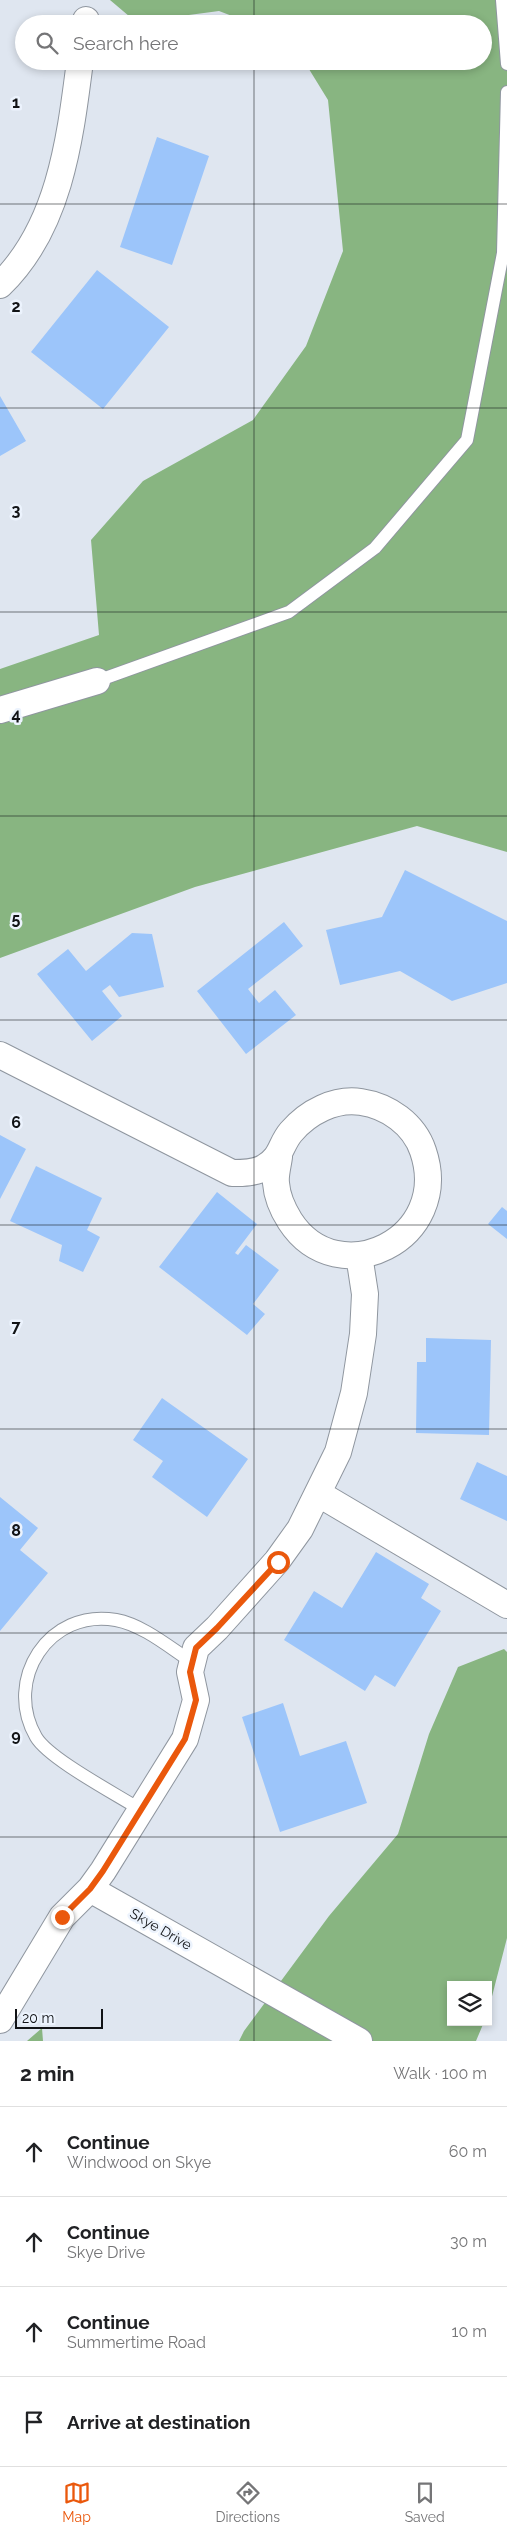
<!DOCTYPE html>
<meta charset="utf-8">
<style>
:root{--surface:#fff;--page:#f2f2f2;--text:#202124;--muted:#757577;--line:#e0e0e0;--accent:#ea580c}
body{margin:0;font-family:Raleway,sans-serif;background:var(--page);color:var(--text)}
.controls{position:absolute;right:15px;bottom:15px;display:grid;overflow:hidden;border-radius:0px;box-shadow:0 2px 8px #0003}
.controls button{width:45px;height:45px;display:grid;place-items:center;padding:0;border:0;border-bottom:1px solid var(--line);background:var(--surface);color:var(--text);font:25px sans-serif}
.scale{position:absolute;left:15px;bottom:12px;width:88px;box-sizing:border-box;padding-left:5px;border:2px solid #111316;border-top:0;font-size:14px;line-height:18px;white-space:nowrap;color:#111316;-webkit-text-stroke:4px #ecf3fd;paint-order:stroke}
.stop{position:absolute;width:15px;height:15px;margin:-11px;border:4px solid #ea580c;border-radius:50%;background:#fff}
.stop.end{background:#ea580c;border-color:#fff;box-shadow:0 1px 5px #0008}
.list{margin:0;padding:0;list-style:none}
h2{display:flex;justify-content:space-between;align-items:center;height:65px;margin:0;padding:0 20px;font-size:21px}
h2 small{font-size:16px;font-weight:400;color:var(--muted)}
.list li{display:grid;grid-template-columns:32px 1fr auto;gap:15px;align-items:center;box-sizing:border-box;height:90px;padding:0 20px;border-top:1px solid var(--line)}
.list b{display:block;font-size:19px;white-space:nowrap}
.list p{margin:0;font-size:16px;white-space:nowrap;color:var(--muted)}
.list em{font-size:16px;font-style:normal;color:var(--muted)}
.icon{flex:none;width:28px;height:28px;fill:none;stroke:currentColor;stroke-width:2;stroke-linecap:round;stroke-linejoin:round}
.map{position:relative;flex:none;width:507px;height:2041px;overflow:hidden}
.search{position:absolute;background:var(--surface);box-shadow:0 2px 8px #0003;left:15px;right:15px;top:15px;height:55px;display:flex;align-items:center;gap:12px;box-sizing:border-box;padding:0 18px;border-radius:28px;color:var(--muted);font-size:19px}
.sheet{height:425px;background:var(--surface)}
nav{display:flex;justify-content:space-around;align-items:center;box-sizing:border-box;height:70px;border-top:1px solid var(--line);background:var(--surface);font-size:14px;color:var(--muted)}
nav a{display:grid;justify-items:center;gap:2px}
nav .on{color:var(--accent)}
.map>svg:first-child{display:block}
.forest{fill:#88b581}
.building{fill:#9cc5fa}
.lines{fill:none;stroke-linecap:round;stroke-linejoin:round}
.service-casing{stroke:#8f969f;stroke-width:14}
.minor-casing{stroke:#8f969f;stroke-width:28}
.service{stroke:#fff;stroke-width:12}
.minor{stroke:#fff;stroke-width:26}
.route{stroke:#ea580c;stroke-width:6}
.grid{fill:none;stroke:#111316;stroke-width:1;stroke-opacity:0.55}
.labels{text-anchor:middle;stroke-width:5;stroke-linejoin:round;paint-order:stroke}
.street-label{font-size:14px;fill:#111316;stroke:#ecf3fd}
.grid-label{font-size:16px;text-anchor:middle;font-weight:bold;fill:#111316;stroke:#ecf3fd;stroke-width:5;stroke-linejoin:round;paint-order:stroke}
</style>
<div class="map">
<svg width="507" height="2041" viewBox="0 0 507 2041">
<rect width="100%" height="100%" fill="#dfe6f0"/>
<!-- forest -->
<path class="forest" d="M 110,0 L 507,0 L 507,852 L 417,826 L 195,887 L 0,958 L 0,669 L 99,635 L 91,540 L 143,481 L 253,420 L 306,346 L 343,251 L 328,100 L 304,61 L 483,61 L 483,24 L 253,24 L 219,11 L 136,22 Z
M 504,1649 L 507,1652 L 507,1938 L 488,2012 L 488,1985 L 451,1985 L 451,2022 L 484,2022 L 476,2041 L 239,2041 L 244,2031 L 329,1916 L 398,1834 L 429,1734 L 458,1667 Z
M 42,2028 L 43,2041 L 27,2041 Z"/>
<!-- building -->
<path class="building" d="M 157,137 L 209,156 L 172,265 L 120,247 Z
M 97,270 L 169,327 L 103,409 L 31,352 Z
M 0,396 L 26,441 L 0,456 Z
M 405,870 L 507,921 L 507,983 L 452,1001 L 400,971 L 340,985 L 326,930 L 382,917 Z
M 284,922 L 303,946 L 248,989 L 259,1003 L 275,990 L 296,1015 L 246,1054 L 197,991 Z
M 132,933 L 152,934 L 164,987 L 119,997 L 110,985 L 102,991 L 122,1016 L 92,1041 L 37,974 L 68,949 L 86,971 Z
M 0,1135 L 26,1149 L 0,1199 Z
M 36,1166 L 102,1198 L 87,1230 L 100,1237 L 83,1272 L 59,1261 L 62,1245 L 10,1221 Z
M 217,1192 L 257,1224 L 235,1253 L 238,1255 L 246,1245 L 279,1270 L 253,1304 L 265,1314 L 247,1335 L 159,1267 Z
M 502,1207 L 507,1211 L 507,1239 L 488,1224 Z
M 426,1338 L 491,1340 L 489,1435 L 416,1433 L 417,1362 L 426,1362 Z
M 162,1398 L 248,1459 L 207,1517 L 152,1477 L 163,1461 L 133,1440 Z
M 477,1462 L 507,1476 L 507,1521 L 460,1499 Z
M 0,1497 L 38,1528 L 20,1550 L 48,1573 L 0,1631 Z
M 376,1552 L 429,1584 L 421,1598 L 441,1611 L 395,1687 L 375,1675 L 365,1691 L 284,1640 L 314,1591 L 342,1608 Z
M 283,1703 L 300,1756 L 346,1741 L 367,1803 L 280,1832 L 242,1717 Z"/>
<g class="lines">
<!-- service casing -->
<g class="service-casing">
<path id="service" d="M 502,0 L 507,64
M 97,681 L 289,612 L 375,548 L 467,440 L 503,253 L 507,92
M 141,1810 C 116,1794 49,1759 36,1737 C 3,1680 49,1608 116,1620 C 143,1625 169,1647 192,1662"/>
</g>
<!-- minor casing -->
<g class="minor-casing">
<path id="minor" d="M 85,24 L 86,20
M 0,285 C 60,227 70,139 80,61
M 0,710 L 97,681
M 0,1055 L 232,1173 C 242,1173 256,1173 265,1167 C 282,1157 280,1145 291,1132 C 308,1112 335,1098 361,1102 C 388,1106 414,1124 423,1151 C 453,1239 338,1295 290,1221 C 283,1210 277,1197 276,1183 C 275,1175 278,1165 279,1157
M 319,1494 L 507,1605
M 90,1889 L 359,2041
M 0,2020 L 62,1917 L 90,1889 L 103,1871 L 185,1739 L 196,1700 L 190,1672 L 196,1648 L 217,1628 L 277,1561 L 300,1529 L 338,1452 L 354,1393 L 363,1334 L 365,1294 L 359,1255"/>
</g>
<!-- service -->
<use href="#service" class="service"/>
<!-- minor -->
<use href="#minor" class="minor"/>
</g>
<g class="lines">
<!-- route -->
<path class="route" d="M 62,1917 L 90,1889 L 103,1871 L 185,1739 L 196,1700 L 190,1672 L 196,1648 L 217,1628 L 278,1562"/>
</g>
<!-- grid -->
<path class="grid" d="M 254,0 L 254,24M 254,61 L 254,2041M 0,204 L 507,204M 0,408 L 507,408M 0,612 L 507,612M 0,816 L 507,816M 0,1020 L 507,1020M 0,1225 L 507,1225M 0,1429 L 507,1429M 0,1633 L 507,1633M 0,1837 L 507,1837"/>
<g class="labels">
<!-- street labels -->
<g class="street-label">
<text transform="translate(161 1929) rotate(30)" y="5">Skye Drive</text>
</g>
</g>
<g class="grid-label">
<text x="16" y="108">1</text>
<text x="16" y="312">2</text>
<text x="16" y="516">3</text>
<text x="16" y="720">4</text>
<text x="16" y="924">5</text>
<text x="16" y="1128">6</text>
<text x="16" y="1332">7</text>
<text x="16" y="1536">8</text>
<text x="16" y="1741">9</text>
</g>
</svg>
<div class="controls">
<button><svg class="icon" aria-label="layers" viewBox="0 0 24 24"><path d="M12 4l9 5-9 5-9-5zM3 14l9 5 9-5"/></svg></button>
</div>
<div class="scale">20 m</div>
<div class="stop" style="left:278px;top:1562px"></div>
<div class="stop end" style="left:62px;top:1917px"></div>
<div class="search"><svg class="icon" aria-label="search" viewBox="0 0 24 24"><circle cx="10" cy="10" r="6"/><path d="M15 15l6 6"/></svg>Search here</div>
</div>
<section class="sheet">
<h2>2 min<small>Walk · 100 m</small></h2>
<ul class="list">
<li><svg class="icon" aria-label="ahead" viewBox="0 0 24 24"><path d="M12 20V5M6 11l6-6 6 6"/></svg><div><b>Continue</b><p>Windwood on Skye</p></div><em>60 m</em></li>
<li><svg class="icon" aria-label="ahead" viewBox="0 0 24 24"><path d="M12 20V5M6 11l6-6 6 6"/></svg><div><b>Continue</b><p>Skye Drive</p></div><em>30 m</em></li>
<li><svg class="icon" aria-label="ahead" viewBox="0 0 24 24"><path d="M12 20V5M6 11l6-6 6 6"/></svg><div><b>Continue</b><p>Summertime Road</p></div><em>10 m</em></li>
<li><svg class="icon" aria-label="arrive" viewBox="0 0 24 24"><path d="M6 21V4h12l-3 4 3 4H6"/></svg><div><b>Arrive at destination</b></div></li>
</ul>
</section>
<nav>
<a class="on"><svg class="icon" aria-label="map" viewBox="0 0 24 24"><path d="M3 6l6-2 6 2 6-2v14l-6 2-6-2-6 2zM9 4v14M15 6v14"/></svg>Map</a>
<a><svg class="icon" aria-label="directions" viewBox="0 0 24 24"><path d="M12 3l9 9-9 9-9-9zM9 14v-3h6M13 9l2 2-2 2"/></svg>Directions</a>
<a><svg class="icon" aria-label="saved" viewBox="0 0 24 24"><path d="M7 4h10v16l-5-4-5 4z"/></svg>Saved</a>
</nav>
